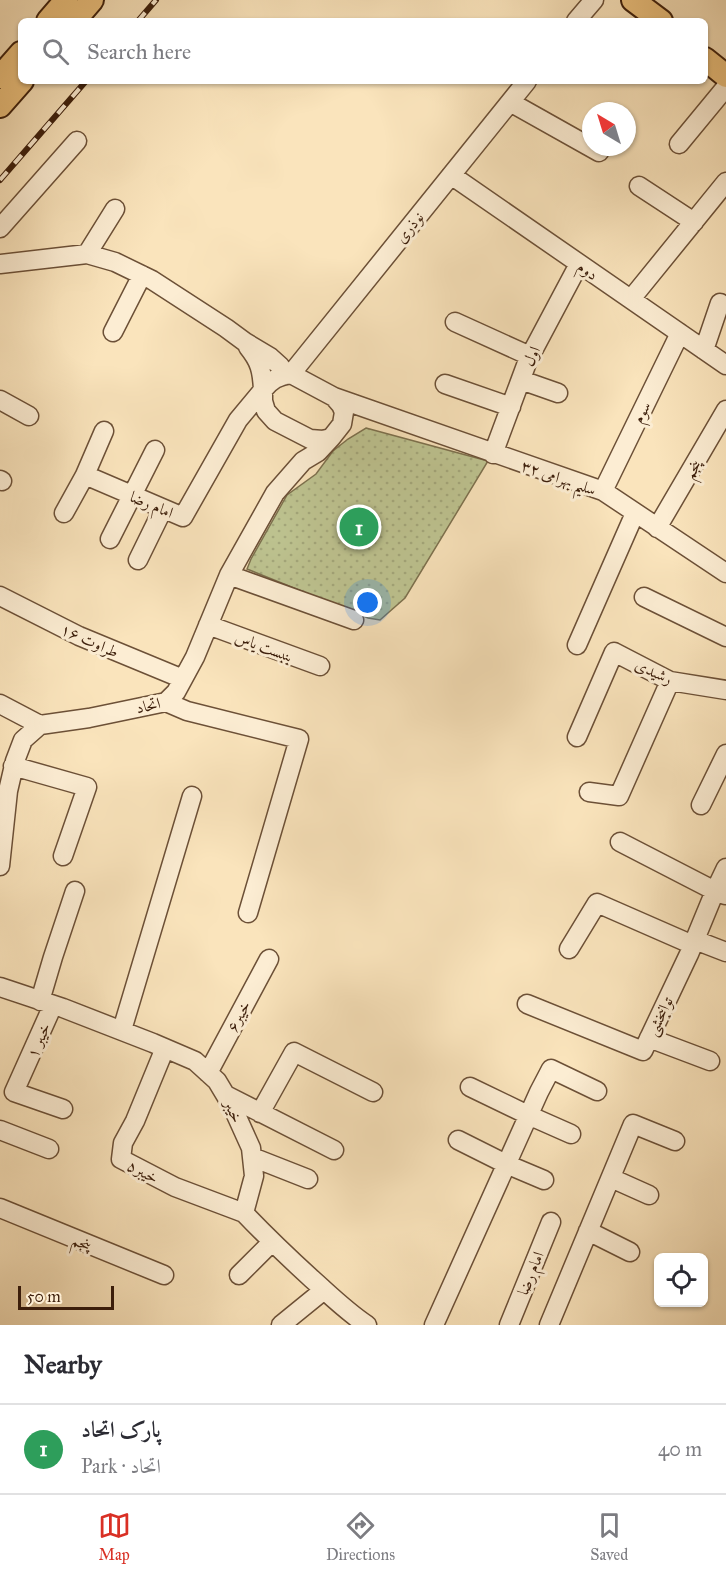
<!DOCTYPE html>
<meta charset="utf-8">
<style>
:root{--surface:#fff;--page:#f2f2f3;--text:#2b2b33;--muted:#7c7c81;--line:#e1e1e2;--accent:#d93025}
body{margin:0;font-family:"IM FELL Great Primer",Amiri,serif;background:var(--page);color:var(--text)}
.controls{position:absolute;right:18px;bottom:18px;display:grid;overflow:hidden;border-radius:9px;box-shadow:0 2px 4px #0004}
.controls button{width:54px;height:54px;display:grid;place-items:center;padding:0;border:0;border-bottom:2px solid var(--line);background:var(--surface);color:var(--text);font:30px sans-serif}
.compass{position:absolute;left:582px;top:102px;width:54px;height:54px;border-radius:50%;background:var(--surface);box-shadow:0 2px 4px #0004;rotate:322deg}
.scale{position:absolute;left:18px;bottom:15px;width:96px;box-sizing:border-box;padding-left:6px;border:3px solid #3c1e0b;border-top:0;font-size:16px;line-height:21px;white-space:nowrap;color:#3c1e0b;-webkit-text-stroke:4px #fcedd3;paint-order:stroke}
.you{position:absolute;left:368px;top:603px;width:21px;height:21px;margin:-15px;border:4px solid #fff;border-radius:50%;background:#1a73e8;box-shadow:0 0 0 9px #1a73e833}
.badge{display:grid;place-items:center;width:39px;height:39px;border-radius:50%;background:var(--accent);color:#fff;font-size:20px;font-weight:700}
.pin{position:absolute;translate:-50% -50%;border:3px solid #fff;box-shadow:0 2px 6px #0006}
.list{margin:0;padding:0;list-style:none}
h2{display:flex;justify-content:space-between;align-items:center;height:78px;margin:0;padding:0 24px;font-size:26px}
h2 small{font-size:20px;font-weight:400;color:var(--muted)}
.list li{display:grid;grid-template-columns:39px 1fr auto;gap:18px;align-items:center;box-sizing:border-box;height:90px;padding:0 24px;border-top:2px solid var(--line)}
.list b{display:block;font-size:22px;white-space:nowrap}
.list p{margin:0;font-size:20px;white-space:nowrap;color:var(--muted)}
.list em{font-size:20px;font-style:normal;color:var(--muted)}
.icon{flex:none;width:33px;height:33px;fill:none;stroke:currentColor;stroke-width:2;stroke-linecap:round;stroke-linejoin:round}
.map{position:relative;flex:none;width:726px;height:1325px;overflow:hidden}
.search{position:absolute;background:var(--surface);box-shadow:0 2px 4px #0004;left:18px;right:18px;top:18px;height:66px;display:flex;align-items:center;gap:15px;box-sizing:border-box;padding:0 21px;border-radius:9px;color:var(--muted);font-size:22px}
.sheet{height:168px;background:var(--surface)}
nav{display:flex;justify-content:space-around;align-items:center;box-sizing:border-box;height:84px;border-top:2px solid var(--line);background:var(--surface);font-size:16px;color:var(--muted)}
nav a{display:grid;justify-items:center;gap:3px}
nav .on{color:var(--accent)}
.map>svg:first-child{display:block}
.green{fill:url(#green-dots);stroke:#7d714e;stroke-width:1.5}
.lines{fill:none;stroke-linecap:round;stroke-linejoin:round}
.minor-casing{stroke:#6c5037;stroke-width:21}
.major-casing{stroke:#3c1e0b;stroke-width:26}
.minor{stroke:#fcedd3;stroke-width:18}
.major{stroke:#edc27e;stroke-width:22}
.rail-casing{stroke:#3c1e0b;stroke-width:6}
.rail{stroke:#fcedd3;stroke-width:4;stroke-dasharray:11;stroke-linecap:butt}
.labels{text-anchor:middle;stroke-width:6;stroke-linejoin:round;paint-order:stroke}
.street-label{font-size:16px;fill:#3c1e0b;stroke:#fcedd3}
</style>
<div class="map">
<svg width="726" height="1325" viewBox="0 0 726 1325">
<defs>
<pattern id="green-dots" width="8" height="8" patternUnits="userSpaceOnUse" patternTransform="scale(1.5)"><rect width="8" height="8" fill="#bec491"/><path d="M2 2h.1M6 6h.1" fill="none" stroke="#a4a87c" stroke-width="1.8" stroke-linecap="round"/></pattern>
</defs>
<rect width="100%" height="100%" fill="#fae4bc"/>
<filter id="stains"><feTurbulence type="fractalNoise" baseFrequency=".00333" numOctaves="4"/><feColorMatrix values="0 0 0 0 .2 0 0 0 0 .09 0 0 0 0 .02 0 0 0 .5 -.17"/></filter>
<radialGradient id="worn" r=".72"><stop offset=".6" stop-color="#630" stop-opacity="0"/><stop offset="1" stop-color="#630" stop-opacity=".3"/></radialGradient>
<!-- green -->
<path class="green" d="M 366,428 L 488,461 L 405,598 L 380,620 L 368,618 L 247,569 L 251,559 L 287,495 L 316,474 L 333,451 L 348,439 Z"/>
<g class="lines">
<!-- minor casing -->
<g class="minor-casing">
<path id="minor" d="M 576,21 L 594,0
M 510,102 L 599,152
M 679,144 L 726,87
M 451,175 L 726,365
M 639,186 L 694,222
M 0,228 L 77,141
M 87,254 L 115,209
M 0,264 L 87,254 L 115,262 L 152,280 L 226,328 L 245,342 L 270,357 L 280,366 L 286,375
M 631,299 L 726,182
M 455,322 L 530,356
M 113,332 L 142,275
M 704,350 L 720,303
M 291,374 L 527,81
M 291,374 L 334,397 L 341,405 L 344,412 L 342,424 L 331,438 L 323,440 L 310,439 L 275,421 L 266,411 L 263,401 L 263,390 C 271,380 278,376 291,374 Z
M 521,380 L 558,393
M 445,384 L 511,407
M 334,397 L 603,491 L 726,573
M 0,400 L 29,416
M 493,454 L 528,360 L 579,264
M 85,475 L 183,517 L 238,420 L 263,390 C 262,370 260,362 248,347
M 0,480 L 2,481
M 603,491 L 680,333
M 64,513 L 85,475 L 104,431
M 657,528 L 726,410
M 110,539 L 155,450
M 138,560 L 163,509
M 229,575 L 354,620
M 0,596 L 79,636 L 183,679
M 644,597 L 726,637
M 208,625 L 320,666
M 577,645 L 635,513
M 166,702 L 187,711 L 299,739 L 248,913
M 0,704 L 40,725
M 577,737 L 614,652 L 670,681 L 726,690
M 13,766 L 87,787 L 63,856
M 589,792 L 619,796 L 670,681
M 701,805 L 726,754
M 620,842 L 715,891 L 725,895
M 0,866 L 8,791 L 15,761 L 23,740 L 40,725 L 89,718 L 166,702 L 176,692 L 195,657 L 229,575 L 275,493 L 303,461 L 318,452 L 331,438
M 695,940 L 726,952
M 569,949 L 597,903 L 693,945
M 0,987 L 63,1008 L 153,1043 L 195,1061 L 217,1081 L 232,1106 L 251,1148 L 254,1176 L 244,1213 C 266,1236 289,1258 312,1279 C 330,1295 347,1312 367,1325
M 40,1001 L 53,957 L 75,891
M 527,1004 L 643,1051 L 689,954 L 715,891 L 726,868
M 53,1005 L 14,1092 L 63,1109
M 122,1030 L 192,796
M 649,1038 L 710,1061
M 165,1048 L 135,1121 L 123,1143 L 121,1159 L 175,1187 L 244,1213
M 208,1073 L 269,959
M 470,1087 L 528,1115 L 571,1134
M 226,1095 L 334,1150
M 260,1113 L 294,1052 L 373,1092
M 0,1130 L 49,1149
M 458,1140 L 506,1164 L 544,1180
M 252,1157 L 308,1179
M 611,1178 L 649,1195
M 0,1208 L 164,1275
M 588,1231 L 630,1252
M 239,1275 L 272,1242
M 281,1325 L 324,1290
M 434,1325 L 539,1092 L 551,1069 L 597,1091
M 509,1325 L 551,1222
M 549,1325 L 633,1124 L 675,1141"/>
</g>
<!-- major casing -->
<g class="major-casing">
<path id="major" d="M 633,0 L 661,21
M 48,21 L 66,0
M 74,21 L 92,0
M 705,59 L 726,76
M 0,77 L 21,53
M 0,106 L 22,81"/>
</g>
<!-- minor -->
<use href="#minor" class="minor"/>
<!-- major -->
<use href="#major" class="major"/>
<!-- rail casing -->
<g class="rail-casing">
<path id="rail" d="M 138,21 L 156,0
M 0,180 L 86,81"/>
</g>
<!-- rail -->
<use href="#rail" class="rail"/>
</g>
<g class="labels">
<!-- street labels -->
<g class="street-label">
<text transform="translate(409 227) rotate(-51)" y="6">نوذری</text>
<text transform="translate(588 270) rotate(35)" y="6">دوم</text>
<text transform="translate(531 356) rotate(-65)" y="6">اول</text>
<text transform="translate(641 412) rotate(-64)" y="6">سوم</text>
<text transform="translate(692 469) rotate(-60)" y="6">پنجم</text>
<text transform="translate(559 477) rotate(19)" y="6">سلیم بهرامی ۳۲</text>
<text transform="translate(152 504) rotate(23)" y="6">امام رضا</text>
<text transform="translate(90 640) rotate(24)" y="6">طراوت ۱۶</text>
<text transform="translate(264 646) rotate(20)" y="6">بنبست یاس</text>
<text transform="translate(654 671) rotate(25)" y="6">رشیدی</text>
<text transform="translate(148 705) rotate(-13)" y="6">اتحاد</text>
<text transform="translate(238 1016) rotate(-62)" y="6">خیبر۶</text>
<text transform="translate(659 1016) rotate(-64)" y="6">توانبخشی</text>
<text transform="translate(38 1040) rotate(-66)" y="6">خیبر ۱</text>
<text transform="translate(234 1111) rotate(65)" y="6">خیبر</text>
<text transform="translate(143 1171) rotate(27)" y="6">خیبر۵</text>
<text transform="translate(82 1242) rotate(22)" y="6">پنجم</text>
<text transform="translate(530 1273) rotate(-68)" y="6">امام رضا</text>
</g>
</g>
<rect width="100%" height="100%" filter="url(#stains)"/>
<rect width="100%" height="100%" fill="url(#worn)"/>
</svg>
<div class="controls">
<button><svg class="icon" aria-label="locate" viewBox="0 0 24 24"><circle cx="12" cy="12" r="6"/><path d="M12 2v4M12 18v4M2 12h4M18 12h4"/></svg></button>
</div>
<svg class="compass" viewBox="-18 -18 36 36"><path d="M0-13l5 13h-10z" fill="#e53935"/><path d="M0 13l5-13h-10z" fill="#7c7c81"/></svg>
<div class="scale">50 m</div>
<div class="you"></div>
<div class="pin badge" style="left:359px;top:527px;background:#2e9e5b">1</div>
<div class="search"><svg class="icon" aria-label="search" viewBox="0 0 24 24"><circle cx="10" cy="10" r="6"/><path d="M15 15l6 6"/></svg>Search here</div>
</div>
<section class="sheet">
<h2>Nearby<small></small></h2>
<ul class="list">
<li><span class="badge" style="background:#2e9e5b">1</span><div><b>پارک اتحاد</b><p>Park · اتحاد</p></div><em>40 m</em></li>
</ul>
</section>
<nav>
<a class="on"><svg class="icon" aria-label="map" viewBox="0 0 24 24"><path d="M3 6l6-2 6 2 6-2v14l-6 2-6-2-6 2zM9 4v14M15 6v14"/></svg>Map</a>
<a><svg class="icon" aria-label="directions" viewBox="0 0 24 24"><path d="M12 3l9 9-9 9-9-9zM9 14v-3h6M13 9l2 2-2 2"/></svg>Directions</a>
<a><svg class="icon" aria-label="saved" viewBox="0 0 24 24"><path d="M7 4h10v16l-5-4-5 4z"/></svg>Saved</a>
</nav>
